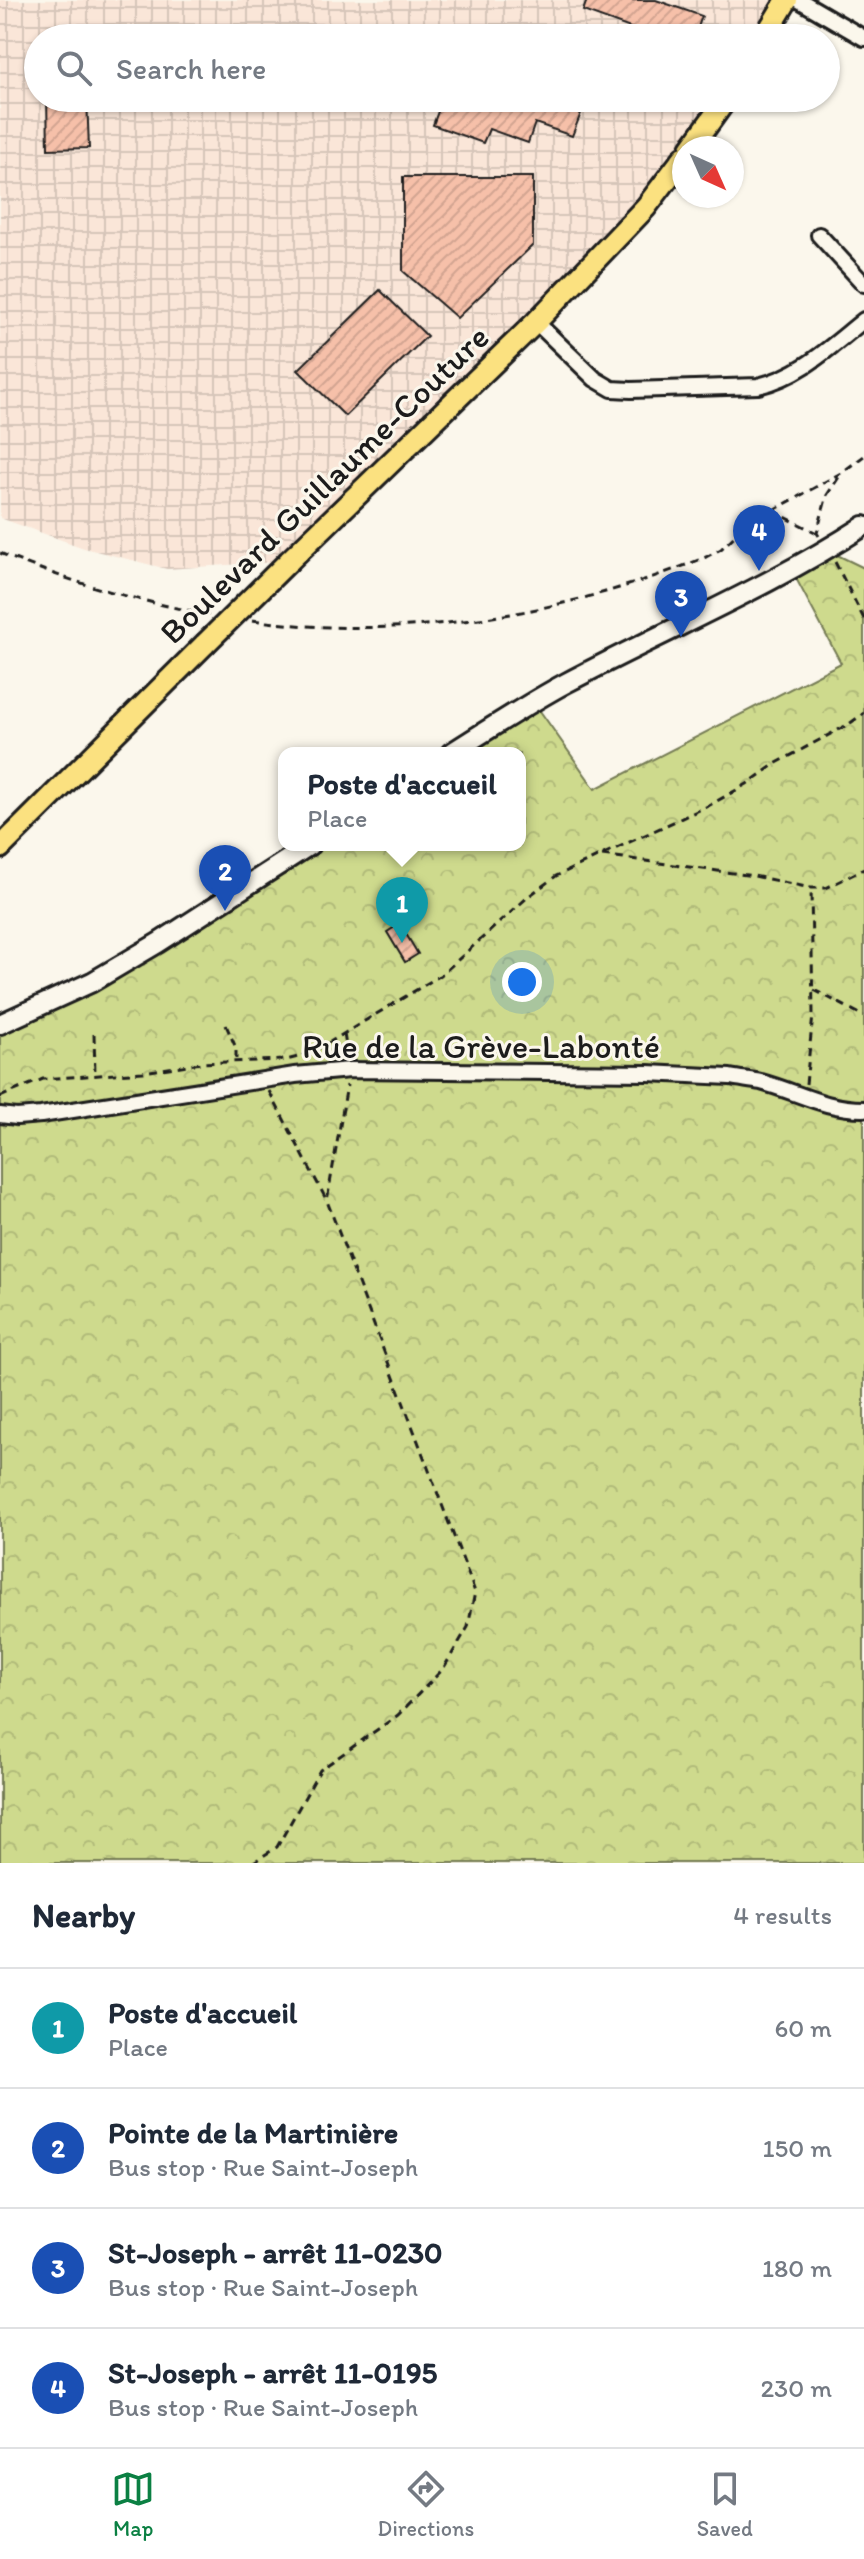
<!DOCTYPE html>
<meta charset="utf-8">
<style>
:root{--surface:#fff;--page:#f6f6f7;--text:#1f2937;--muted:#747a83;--line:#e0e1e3;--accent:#0b8043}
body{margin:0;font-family:Itim,sans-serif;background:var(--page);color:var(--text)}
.compass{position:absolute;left:672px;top:136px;width:72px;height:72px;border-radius:50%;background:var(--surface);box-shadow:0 2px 6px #0004;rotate:135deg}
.you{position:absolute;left:522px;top:982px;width:28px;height:28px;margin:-20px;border:6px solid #fff;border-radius:50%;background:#1a73e8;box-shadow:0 0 0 12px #1a73e833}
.badge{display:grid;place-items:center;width:52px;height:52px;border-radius:50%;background:var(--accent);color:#fff;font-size:26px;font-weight:700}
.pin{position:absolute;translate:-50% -66px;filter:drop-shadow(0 2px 4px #0008)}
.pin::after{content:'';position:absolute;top:42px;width:28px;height:24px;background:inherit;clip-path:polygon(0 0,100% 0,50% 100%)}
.popup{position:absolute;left:278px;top:747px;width:248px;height:104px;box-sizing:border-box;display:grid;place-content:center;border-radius:16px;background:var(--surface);filter:drop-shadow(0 2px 6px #0005);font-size:26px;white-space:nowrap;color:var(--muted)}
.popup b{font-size:30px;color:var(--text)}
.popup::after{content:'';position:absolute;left:50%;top:100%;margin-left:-16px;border:16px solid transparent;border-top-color:var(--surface)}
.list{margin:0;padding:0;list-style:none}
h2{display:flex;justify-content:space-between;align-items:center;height:104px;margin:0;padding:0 32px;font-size:34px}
h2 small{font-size:26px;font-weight:400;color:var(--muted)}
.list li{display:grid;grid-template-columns:52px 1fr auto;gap:24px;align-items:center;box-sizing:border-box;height:120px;padding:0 32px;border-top:2px solid var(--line)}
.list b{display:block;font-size:30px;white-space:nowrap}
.list p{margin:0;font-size:26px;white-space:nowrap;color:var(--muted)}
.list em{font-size:26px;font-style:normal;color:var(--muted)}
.icon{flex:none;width:44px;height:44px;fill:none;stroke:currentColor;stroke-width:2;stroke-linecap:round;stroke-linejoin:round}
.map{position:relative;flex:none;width:864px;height:1863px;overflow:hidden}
.search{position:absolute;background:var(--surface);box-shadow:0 2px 6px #0004;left:24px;right:24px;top:24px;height:88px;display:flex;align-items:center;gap:20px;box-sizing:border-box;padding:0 28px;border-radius:44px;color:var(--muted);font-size:30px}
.sheet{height:584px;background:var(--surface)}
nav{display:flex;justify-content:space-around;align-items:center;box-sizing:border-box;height:112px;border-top:2px solid var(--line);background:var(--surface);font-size:22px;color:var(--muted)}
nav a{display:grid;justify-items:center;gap:4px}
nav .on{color:var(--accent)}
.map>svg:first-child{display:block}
.industrial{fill:url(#industrial-grid)}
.park{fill:url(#park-crowns);stroke:#757b54;stroke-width:2}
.building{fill:url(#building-hatch);stroke:#1c1c1c;stroke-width:2}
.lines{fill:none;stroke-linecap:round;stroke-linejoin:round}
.street-casing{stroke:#1c1c1c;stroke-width:20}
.secondary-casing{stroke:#1c1c1c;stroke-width:24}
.primary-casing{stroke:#1c1c1c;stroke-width:26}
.path{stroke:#1c1c1c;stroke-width:3;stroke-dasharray:8 6;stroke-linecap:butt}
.street{stroke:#fbf7ec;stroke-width:14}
.secondary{stroke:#fbf7ec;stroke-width:18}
.primary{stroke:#fbe180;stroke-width:20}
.primary-bridge-casing{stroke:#1c1c1c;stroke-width:26;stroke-linecap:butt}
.primary-bridge{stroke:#fbe180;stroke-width:20}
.labels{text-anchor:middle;stroke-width:6;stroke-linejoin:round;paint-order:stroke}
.street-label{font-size:34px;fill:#1c1c1c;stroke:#fbf7ec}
</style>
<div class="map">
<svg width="864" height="1863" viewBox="0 0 864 1863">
<defs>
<pattern id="industrial-grid" width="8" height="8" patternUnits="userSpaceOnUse" patternTransform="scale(2)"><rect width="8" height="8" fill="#fae6d8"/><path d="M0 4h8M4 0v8" fill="none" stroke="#d6c5b9"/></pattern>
<pattern id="park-crowns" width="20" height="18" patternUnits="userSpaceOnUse" patternTransform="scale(2)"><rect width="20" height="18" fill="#ceda8d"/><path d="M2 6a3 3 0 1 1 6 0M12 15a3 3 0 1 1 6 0" fill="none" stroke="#b0ba79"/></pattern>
<pattern id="building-hatch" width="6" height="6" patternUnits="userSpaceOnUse" patternTransform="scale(2)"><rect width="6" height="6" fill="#f6c0a9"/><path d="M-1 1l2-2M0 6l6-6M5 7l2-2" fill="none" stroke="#d2a491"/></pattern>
</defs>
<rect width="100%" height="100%" fill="#fbf7ec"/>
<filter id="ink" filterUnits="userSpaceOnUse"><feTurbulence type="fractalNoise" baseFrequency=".0125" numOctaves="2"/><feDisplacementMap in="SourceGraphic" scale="16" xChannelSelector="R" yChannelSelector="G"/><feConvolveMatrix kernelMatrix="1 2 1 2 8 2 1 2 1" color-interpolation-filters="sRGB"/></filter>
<g filter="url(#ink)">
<!-- industrial -->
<path class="industrial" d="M 0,0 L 787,0 L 764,38 L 38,38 L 38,98 L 727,98 L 684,157 L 289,561 L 167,569 L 84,548 L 0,518 Z"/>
<!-- park -->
<path class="park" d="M 827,550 L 864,568 L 864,1863 L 0,1863 L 0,1024 L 92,982 L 310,845 L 520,845 L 520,753 L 451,753 L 533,701 L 595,789 L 841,663 L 791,569 Z"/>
<!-- building -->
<path class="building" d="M 587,0 L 656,0 L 702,16 L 694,38 L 658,38 L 583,11 Z
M 47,98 L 87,98 L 89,148 L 48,149 Z
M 443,98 L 557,98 L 583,108 L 572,136 L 535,123 L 528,143 L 489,129 L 483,143 L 433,125 Z
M 403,177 L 533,177 L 533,245 L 457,318 L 403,271 Z
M 380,290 L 427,336 L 345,416 L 298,370 Z
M 400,924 L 418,954 L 405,962 L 387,932 Z"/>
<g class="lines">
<!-- street casing -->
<g class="street-casing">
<path id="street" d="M 799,0 L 864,38
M 819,235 L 864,284
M 536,322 L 595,379 L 612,389 L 631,390 L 758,386 C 801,376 830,347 864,320
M 0,1115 L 17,1117 L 41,1115 L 295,1075 L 350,1070 L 648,1073 L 730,1077 C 740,1079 751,1080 761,1082 C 798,1092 824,1109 864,1109"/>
</g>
<!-- secondary casing -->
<g class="secondary-casing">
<path id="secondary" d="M 451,753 C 489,729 527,704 566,683 C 666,630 770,587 864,526
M 0,1024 L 92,982 L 158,943 L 310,845"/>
</g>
<!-- primary casing -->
<g class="primary-casing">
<path id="primary" d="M 764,38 L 787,0
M 691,148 L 727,98
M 289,561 L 536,322 L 646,207 L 684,157
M 0,848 L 205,644"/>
</g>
<!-- path -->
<path class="path" d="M 773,511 L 817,533
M 819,536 L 817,533 L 827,495 L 839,477
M 0,553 C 68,582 140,602 212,615
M 835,562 L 864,619
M 252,620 C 403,642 565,615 706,557 L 721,549 L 745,526 L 841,473 L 864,456
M 602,855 L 754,876 L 811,888 L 826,888 L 864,869
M 814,990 L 864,1016
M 226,1025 L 236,1048 L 236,1062
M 94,1034 L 95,1075
M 344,1034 L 348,1058
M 806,1084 L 813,1015 L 811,888
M 269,1091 L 327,1201
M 0,1097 L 43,1079 L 143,1072 L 201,1063 L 286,1060 L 302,1056 L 325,1045 L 441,975 L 529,896 L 556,876 L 710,805 L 747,784 L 775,764 L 849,724 L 864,713
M 252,1863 L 277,1847 L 320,1770 L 398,1715 L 443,1669 L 468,1627 L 475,1592 L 327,1201 L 347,1085"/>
<!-- street -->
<use href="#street" class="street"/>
<!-- secondary -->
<use href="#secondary" class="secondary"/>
<!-- primary -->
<use href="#primary" class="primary"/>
<!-- primary-bridge casing -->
<g class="primary-bridge-casing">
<path id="primary-bridge" d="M 205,644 L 289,561"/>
</g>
<!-- primary-bridge -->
<use href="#primary-bridge" class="primary-bridge"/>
</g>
</g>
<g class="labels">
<!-- street labels -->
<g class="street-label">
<text transform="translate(324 484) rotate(-44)" y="12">Boulevard Guillaume-Couture</text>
<text x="481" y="1058">Rue de la Grève-Labonté</text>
</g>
</g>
</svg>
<svg class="compass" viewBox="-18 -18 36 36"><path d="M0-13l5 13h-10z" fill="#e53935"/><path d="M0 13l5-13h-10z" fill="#747a83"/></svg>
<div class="you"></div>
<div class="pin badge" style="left:402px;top:943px;background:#0f9aa8">1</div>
<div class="popup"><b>Poste d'accueil</b>Place</div>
<div class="pin badge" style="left:225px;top:911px;background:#1a4fb4">2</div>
<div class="pin badge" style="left:681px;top:637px;background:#1a4fb4">3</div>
<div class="pin badge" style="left:759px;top:571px;background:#1a4fb4">4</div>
<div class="search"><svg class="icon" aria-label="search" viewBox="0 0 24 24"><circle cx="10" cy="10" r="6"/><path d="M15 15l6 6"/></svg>Search here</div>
</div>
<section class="sheet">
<h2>Nearby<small>4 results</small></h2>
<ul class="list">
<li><span class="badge" style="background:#0f9aa8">1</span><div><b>Poste d'accueil</b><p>Place</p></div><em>60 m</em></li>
<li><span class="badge" style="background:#1a4fb4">2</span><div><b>Pointe de la Martinière</b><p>Bus stop · Rue Saint-Joseph</p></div><em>150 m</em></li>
<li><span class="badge" style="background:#1a4fb4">3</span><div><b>St-Joseph - arrêt 11-0230</b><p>Bus stop · Rue Saint-Joseph</p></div><em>180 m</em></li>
<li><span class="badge" style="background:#1a4fb4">4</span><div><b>St-Joseph - arrêt 11-0195</b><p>Bus stop · Rue Saint-Joseph</p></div><em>230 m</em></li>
</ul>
</section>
<nav>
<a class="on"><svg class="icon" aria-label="map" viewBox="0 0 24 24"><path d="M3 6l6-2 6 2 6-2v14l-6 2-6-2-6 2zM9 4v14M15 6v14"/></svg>Map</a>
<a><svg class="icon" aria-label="directions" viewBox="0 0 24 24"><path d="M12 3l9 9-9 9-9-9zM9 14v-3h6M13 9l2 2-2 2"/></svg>Directions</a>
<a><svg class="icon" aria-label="saved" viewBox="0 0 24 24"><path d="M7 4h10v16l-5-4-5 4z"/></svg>Saved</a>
</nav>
